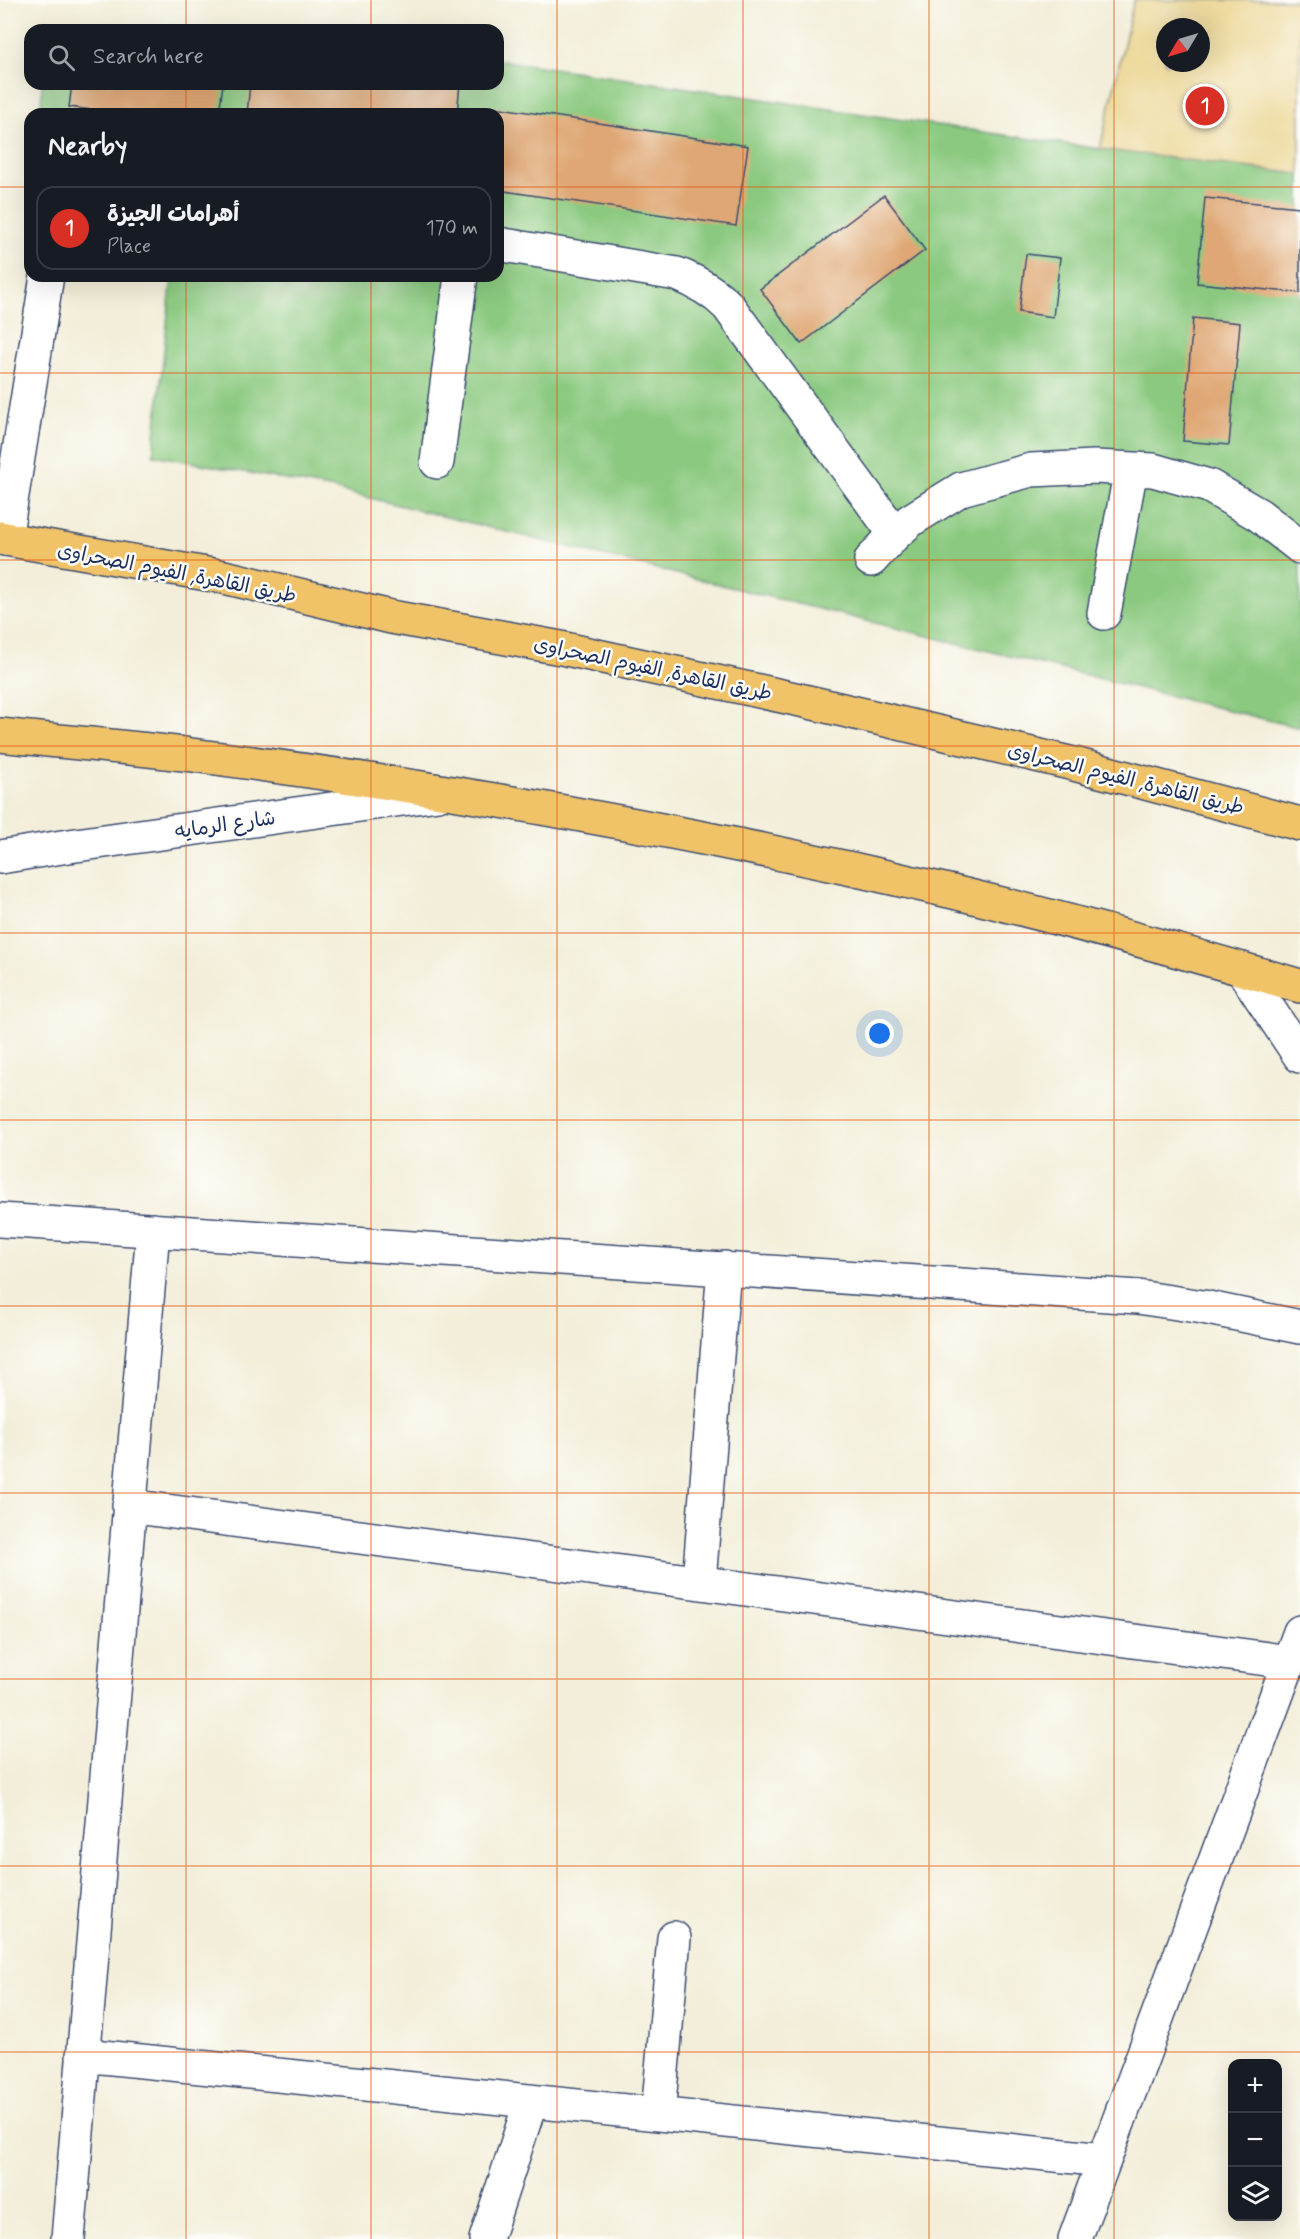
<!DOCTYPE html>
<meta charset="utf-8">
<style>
:root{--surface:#171b24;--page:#20242c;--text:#f1f3f6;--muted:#9ea1a6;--line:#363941;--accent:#d93025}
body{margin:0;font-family:Mynerve,"Playpen Sans Arabic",sans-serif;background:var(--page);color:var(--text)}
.controls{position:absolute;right:18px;bottom:18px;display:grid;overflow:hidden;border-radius:12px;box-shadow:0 6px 24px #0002}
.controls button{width:54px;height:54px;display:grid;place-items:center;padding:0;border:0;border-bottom:2px solid var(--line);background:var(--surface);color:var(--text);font:30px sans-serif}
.compass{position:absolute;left:1156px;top:18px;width:54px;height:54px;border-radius:50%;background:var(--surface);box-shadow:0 6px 24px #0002;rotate:232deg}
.you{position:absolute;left:880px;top:1034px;width:21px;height:21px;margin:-15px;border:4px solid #fff;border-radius:50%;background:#1a73e8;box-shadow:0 0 0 9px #1a73e833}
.badge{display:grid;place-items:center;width:39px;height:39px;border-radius:50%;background:var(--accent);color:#fff;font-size:20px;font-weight:700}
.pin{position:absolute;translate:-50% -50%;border:3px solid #fff;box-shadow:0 2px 6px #0006}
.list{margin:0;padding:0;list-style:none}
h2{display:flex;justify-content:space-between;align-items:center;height:78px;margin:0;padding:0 24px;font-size:26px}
h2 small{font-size:20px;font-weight:400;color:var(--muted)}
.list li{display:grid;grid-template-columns:39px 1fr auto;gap:18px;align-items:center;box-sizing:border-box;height:84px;margin:0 12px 12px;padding:0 12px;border:2px solid var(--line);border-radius:18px}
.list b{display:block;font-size:22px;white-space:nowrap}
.list p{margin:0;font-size:20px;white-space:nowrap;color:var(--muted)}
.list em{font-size:20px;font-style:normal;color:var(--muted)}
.icon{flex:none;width:33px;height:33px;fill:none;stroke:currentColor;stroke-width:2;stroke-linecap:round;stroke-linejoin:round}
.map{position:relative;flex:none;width:1300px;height:2239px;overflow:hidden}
.search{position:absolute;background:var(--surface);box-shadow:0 6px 24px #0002;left:24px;top:24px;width:480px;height:66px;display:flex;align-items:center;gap:15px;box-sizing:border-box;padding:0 21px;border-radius:18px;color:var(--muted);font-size:22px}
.panel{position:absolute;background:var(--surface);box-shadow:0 6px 24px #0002;left:24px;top:108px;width:480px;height:174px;border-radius:18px}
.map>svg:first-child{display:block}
.green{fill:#8ac97f;stroke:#527c6e;stroke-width:1.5}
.sand{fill:#eeda9e;stroke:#84847e;stroke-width:1.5;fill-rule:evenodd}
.building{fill:#dfa774}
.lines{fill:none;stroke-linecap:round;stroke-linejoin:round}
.minor-casing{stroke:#3b4c70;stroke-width:36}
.highway-casing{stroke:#3b4c70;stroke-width:36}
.minor{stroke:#fff;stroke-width:33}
.highway{stroke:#f1c369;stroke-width:33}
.grid{fill:none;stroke:#e8590c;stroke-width:1.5;stroke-opacity:0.55}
.labels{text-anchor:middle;stroke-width:5;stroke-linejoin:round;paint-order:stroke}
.street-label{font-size:20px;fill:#1b2f5e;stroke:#fdfcf7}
</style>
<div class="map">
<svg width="1300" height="2239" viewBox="0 0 1300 2239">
<rect width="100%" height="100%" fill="#fdfcf7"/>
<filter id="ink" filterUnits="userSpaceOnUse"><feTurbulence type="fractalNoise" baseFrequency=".0167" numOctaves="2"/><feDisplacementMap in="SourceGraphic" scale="12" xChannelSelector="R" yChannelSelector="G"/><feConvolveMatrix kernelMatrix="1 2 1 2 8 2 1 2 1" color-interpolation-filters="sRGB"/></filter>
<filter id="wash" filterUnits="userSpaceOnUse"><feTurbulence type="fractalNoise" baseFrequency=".008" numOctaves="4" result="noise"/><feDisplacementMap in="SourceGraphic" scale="24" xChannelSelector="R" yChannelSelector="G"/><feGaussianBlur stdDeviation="1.35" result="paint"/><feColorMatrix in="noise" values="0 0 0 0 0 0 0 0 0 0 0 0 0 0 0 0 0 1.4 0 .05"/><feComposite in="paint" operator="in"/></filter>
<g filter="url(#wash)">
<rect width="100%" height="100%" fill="#f3eed9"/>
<!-- green -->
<path class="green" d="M 45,21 L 154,30 L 44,30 Z
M 498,60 L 1100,149 L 1300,174 L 1300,728 L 329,488 L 153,455 L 172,276 L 498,276 L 498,114 L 41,114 L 42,84 L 498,84 Z"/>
<!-- sand -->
<path class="sand" d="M 1134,0 L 1300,0 L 1300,174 L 1100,149 ZM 1165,27 L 1201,27 L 1201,63 L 1165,63 Z"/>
<g id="blocks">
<!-- building -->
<path class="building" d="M 72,84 L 223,84 L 219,114 L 123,114 L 69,107 Z
M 250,84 L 460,84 L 457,114 L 247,114 Z
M 495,107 L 748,146 L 736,226 L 498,190 L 498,114 L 494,114 Z
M 884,195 L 925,250 L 801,344 L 760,289 Z
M 1205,198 L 1300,207 L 1300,293 L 1197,283 Z
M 1026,254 L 1060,258 L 1053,317 L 1019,312 Z
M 1193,318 L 1240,323 L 1229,445 L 1183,441 Z"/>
</g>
</g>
<g filter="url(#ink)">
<use href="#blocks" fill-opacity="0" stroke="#3b4c70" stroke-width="1.5"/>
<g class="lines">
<!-- minor casing -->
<g class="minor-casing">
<path id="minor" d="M 498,244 L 677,274 C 697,282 713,291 728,306 L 895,534
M 437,462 L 461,276
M 5,539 L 47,276
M 871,560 L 895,534 L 911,520 L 961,489 L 1031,470 L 1095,467 L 1153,470 L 1209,486 L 1259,515 L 1300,547
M 1104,613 L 1131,469
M 0,857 L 62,847 L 438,794
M 1242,969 L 1300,1056
M 0,1220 L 1138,1297 L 1203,1307 L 1300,1327
M 129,1506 L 1290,1662
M 699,1582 L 724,1268
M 83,2055 L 1104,2160
M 658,2114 L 674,1938
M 68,2239 L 153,1230
M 486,2239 L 531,2101
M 1075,2239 L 1300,1632"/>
</g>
<!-- highway casing -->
<g class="highway-casing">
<path id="highway" d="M 0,538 L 224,577 L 391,617 L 561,648 L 800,700 L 1074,764 L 1300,824
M 0,735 C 64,742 128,747 192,755 C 448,788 702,833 953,892 C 1069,920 1185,952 1300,986"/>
</g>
<!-- minor -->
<use href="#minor" class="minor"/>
<!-- highway -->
<use href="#highway" class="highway"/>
</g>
</g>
<!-- grid -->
<path class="grid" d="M 186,0 L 186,30M 371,0 L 371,30M 557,0 L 557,2239M 743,0 L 743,2239M 929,0 L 929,2239M 1114,0 L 1114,2239M 186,84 L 186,114M 371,84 L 371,114M 0,187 L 30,187M 498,187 L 1300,187M 186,276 L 186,2239M 371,276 L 371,2239M 0,373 L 1300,373M 0,560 L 1300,560M 0,746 L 1300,746M 0,933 L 1300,933M 0,1120 L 1300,1120M 0,1306 L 1300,1306M 0,1493 L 1300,1493M 0,1679 L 1300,1679M 0,1866 L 1300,1866M 0,2052 L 1300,2052"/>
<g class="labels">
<!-- street labels -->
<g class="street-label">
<text transform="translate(177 572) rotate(11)" y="7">طريق القاهرة, الفيوم الصحراوى</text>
<text transform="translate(653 668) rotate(12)" y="7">طريق القاهرة, الفيوم الصحراوى</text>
<text transform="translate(1126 778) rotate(14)" y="7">طريق القاهرة, الفيوم الصحراوى</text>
<text transform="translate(225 824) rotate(-8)" y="7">شارع الرمايه</text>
</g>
</g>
</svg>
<div class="controls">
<button>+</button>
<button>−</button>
<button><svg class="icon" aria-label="layers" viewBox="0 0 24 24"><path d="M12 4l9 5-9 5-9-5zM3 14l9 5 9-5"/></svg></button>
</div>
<svg class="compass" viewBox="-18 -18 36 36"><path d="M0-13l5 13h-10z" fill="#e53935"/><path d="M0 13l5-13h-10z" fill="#9ea1a6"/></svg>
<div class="you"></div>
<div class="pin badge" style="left:1205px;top:106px">1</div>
<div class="search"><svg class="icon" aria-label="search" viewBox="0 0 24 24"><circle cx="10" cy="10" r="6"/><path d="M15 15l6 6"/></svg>Search here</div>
<section class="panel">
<h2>Nearby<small></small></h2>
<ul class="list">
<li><span class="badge">1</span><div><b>أهرامات الجيزة</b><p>Place</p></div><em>170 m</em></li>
</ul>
</section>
</div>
